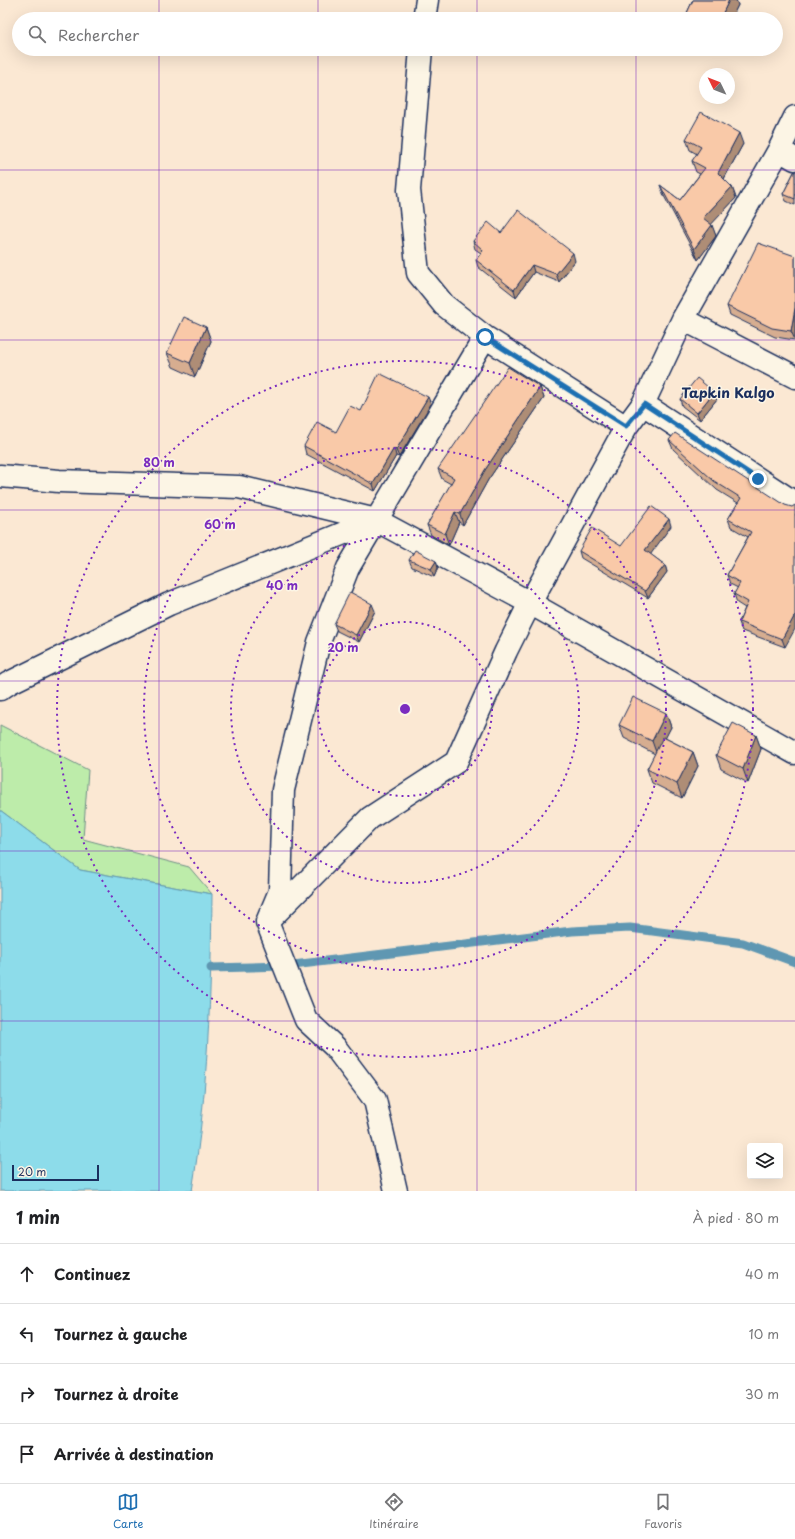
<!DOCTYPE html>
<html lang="fr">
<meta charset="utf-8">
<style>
:root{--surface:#fff;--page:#f6f6f6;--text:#202124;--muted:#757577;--line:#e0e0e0;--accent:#1f6fb2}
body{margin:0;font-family:"Playpen Sans",sans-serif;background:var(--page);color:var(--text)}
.controls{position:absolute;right:12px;bottom:12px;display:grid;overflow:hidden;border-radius:4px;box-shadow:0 4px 16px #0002}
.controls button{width:36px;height:36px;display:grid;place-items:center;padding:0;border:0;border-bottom:1px solid var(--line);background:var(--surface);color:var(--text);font:20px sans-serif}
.compass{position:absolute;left:699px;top:68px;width:36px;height:36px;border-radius:50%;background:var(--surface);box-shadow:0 4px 16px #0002;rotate:313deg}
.scale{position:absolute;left:12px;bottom:10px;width:87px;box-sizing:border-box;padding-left:4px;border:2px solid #1b2f5e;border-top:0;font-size:11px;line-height:14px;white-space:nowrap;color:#1b2f5e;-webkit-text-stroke:3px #fcf5e5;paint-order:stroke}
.stop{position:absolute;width:12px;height:12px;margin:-9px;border:3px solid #1f6fb2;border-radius:50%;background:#fff}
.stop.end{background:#1f6fb2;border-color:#fff;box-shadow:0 1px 4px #0008}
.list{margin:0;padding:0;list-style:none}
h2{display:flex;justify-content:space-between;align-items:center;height:52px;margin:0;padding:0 16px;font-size:17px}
h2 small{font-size:13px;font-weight:400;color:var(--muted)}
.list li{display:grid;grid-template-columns:26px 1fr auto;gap:12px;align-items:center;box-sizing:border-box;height:60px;padding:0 16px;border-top:1px solid var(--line)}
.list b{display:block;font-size:15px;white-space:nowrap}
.list em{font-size:13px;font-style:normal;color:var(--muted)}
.icon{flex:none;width:22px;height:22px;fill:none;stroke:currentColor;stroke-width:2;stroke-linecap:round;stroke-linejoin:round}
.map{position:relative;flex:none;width:795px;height:1191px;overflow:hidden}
.search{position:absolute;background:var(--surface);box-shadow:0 4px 16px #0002;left:12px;right:12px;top:12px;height:44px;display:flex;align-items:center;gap:10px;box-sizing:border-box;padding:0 14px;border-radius:22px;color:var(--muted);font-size:15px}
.sheet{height:292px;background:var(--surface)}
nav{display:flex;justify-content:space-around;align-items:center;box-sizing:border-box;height:56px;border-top:1px solid var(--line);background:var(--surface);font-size:11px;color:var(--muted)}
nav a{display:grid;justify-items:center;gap:2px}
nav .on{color:var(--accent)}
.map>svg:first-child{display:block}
.green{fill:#bdecaa;stroke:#6c8e84}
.water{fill:#8ddcea;stroke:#5f97b2}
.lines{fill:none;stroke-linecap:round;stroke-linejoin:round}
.stream{stroke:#5f97b2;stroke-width:9}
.street-casing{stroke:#1b2f5e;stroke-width:25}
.street{stroke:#fcf5e5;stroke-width:22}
.wall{fill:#d6ad90;stroke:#1b2f5e}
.shaded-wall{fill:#ae8d76;stroke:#1b2f5e}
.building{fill:#f9c9a8;stroke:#1b2f5e}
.route{stroke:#1f6fb2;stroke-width:5}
.grid{fill:none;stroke:#7b2cbf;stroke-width:1;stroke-opacity:0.55}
.ring{fill:none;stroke:#7b2cbf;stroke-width:2;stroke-dasharray:2 4}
.labels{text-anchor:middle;stroke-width:3;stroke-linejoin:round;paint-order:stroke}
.quarter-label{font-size:14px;font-weight:bold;fill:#1b2f5e;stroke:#fcf5e5}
.centre{fill:#7b2cbf;stroke:#fcf5e5;stroke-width:2}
.ring-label{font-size:12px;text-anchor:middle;font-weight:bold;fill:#7b2cbf;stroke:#fcf5e5;stroke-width:3;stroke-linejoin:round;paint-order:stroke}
</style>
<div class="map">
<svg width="795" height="1191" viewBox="0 0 795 1191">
<rect width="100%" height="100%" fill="#fbe8d3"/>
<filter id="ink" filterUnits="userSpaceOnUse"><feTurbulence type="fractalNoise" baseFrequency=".025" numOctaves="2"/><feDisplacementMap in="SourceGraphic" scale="8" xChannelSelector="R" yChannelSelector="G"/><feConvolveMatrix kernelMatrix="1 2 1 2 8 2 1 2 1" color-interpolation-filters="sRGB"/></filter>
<g filter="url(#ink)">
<!-- green -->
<path class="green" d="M 0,725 L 88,770 L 83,839 L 189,867 L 212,894 L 80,870 L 0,810 Z"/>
<!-- water -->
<path class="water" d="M 0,810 L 80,870 L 212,894 C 211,993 208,1093 192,1191 L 0,1191 Z"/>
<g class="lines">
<!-- stream -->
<path class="stream" d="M 211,968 L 285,966 L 572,931 L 630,928 L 743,943 L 795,962"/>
<!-- street casing -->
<g class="street-casing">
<path id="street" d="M 424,19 L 427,0
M 421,49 L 409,190 L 418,273 L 444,305 L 485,337 L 626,427
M 779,150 L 795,159
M 683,319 L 795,377
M 643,404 L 795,503
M 0,476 L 59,481 L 239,487 L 376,520 L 530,603 L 795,753
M 0,689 L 9,683 L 169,604 L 376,520
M 267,922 L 370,818 L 456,762 L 506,651 L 530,603 L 626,427 L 643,404 L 683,319 L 779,150 L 795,117
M 396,1191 L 375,1100 L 335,1047 L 306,1020 L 267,922 L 280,891 L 283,790 L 319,642 L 348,568 L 485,337"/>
</g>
<!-- street -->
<use href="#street" class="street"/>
</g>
<!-- wall -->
<path class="wall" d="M 693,0 L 736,0 L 738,5 L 731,19 L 689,19 L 687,13 Z
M 686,139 L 743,144 L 724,179 L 732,187 L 736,198 L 711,224 L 716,236 L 698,260 L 664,196 L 660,185 L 680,200 L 700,174 L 696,172 L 692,161 L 697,154 L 690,150 Z
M 795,170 L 795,205 L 786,201 L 783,194 Z
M 501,233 L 575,261 L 559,282 L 534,272 L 516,297 L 478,267 L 476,260 L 481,253 L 475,249 L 473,241 Z
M 795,256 L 795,340 L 775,337 L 730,315 L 727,306 Z
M 206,327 L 211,341 L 195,377 L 173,367 L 167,353 Z
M 540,387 L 544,398 L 488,480 L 463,525 L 459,522 L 449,545 L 431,535 L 427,525 L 451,484 L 442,479 L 438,469 Z
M 680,399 L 717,399 L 700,420 L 682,406 Z
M 431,404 L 399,457 L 396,456 L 375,491 L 306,454 L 304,446 L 336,432 Z
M 669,440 L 785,505 L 785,647 L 742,631 L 739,622 L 745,608 L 737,603 L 734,594 L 738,588 L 730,584 L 727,575 L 748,537 L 731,527 L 728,519 L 738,503 L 717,490 L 673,449 Z
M 671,526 L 650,554 L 665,565 L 667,572 L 648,598 L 581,558 L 579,551 L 621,546 Z
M 409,560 L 436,561 L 438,568 L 434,577 L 412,567 Z
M 375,611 L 359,642 L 337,631 L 334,624 Z
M 666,713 L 671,727 L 665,738 L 693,752 L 698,766 L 682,798 L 652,783 L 647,769 L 655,754 L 624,738 L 619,725 Z
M 756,735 L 761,749 L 748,783 L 721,769 L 716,755 Z"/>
<!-- shaded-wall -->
<path class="shaded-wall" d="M 729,0 L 736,0 L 738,5 L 731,19 L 720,19 Z
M 739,133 L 743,144 L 721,184 L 718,173 Z
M 732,187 L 736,198 L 707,229 L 703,218 Z
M 712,225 L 716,236 L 698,260 L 694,249 Z
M 573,253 L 575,261 L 559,282 L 556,274 Z
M 532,265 L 534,272 L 516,297 L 514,290 Z
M 795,308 L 795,340 L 791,331 Z
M 206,327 L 211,341 L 195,377 L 190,363 Z
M 540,387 L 544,398 L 488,480 L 463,525 L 460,514 L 485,470 Z
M 714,392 L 717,399 L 700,420 L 697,413 Z
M 428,397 L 431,404 L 399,457 L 396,450 Z
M 394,448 L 396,456 L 375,491 L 373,484 Z
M 455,512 L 459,522 L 449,545 L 445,534 Z
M 669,519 L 671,526 L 648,558 L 645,550 Z
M 436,561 L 438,568 L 434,577 L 431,569 Z
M 665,565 L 667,572 L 648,598 L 645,591 Z
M 372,604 L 375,611 L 359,642 L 356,635 Z
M 795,615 L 795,629 L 785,647 L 782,639 Z
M 666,713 L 671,727 L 657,755 L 652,741 Z
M 756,735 L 761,749 L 748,783 L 743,769 Z
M 693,752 L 698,766 L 682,798 L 677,784 Z"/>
<!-- building -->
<path class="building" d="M 693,0 L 729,0 L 720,19 L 699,19 L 687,13 Z
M 701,112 L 739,133 L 718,173 L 732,187 L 703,218 L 712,225 L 694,249 L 660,185 L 680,200 L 705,168 L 692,161 L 701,147 L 686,139 Z
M 795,170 L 795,199 L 783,194 Z
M 518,210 L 573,253 L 556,274 L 532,265 L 514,290 L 476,260 L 483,250 L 473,241 L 488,222 L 501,233 Z
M 758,243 L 795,256 L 795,308 L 791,331 L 772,328 L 727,306 Z
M 184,317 L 206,327 L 190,363 L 167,353 Z
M 508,367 L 540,387 L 485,470 L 460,514 L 455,512 L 445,534 L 427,525 L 454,478 L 438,469 Z
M 379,373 L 428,397 L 396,450 L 394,448 L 373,484 L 304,446 L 317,422 L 336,432 L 350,406 L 361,411 Z
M 697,378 L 714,392 L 697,413 L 680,399 Z
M 675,433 L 785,505 L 792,507 L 795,505 L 795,615 L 782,639 L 739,622 L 748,602 L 734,594 L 740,583 L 727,575 L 751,532 L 728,519 L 741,498 L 714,481 L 669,440 Z
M 651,506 L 669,519 L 645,550 L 665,565 L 645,591 L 579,551 L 592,528 L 621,546 Z
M 415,550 L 436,561 L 431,569 L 409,560 Z
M 350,592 L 372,604 L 356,635 L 334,624 Z
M 633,697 L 666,713 L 652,741 L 619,725 Z
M 733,723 L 756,735 L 743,769 L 716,755 Z
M 663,737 L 693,752 L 677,784 L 647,769 Z"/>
</g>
<g class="lines" filter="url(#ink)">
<!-- route -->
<path class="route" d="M 485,337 L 626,426 L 644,404 L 758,479"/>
</g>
<!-- grid -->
<path class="grid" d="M 159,0 L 159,19M 318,0 L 318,19M 477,0 L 477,19M 636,0 L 636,19M 159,49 L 159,1191M 318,49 L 318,1191M 477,49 L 477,1191M 636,49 L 636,1191M 0,170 L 795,170M 0,340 L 795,340M 0,510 L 795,510M 0,681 L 795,681M 0,851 L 795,851M 0,1021 L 795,1021"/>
<!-- distance rings -->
<g class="ring">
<circle cx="405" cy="709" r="87"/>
<circle cx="405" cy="709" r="174"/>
<circle cx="405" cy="709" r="261"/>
<circle cx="405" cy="709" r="348"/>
</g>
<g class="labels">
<!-- quarter labels -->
<g class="quarter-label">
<text x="728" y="398">Tapkin Kalgo</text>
</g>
</g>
<circle cx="405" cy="709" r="6" class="centre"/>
<g class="ring-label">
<text x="159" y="467">80 m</text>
<text x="220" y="529">60 m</text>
<text x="282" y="590">40 m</text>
<text x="343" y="652">20 m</text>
</g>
</svg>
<div class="controls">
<button><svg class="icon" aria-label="layers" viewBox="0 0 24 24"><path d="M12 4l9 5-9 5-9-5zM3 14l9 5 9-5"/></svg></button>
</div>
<svg class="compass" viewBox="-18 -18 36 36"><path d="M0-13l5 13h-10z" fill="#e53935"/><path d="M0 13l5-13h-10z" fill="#757577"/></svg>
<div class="scale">20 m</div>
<div class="stop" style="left:485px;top:337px"></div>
<div class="stop end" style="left:758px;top:479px"></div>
<div class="search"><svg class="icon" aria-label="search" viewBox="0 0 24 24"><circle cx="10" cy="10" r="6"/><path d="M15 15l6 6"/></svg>Rechercher</div>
</div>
<section class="sheet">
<h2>1 min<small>À pied · 80 m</small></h2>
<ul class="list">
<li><svg class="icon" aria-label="ahead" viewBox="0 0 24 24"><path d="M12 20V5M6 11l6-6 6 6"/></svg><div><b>Continuez</b></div><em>40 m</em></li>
<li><svg class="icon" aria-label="left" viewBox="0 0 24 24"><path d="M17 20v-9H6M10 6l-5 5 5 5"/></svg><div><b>Tournez à gauche</b></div><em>10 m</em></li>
<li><svg class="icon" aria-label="right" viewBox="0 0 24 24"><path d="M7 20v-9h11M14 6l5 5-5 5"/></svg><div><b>Tournez à droite</b></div><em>30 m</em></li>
<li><svg class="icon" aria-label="arrive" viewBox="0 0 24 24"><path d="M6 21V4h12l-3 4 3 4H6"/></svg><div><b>Arrivée à destination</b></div></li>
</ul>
</section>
<nav>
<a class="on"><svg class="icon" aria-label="map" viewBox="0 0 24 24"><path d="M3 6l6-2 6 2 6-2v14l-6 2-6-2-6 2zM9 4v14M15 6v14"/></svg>Carte</a>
<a><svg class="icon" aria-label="directions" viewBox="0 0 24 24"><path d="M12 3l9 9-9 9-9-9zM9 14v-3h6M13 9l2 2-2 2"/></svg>Itinéraire</a>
<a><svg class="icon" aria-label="saved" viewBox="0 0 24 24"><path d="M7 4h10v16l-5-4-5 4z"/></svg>Favoris</a>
</nav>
